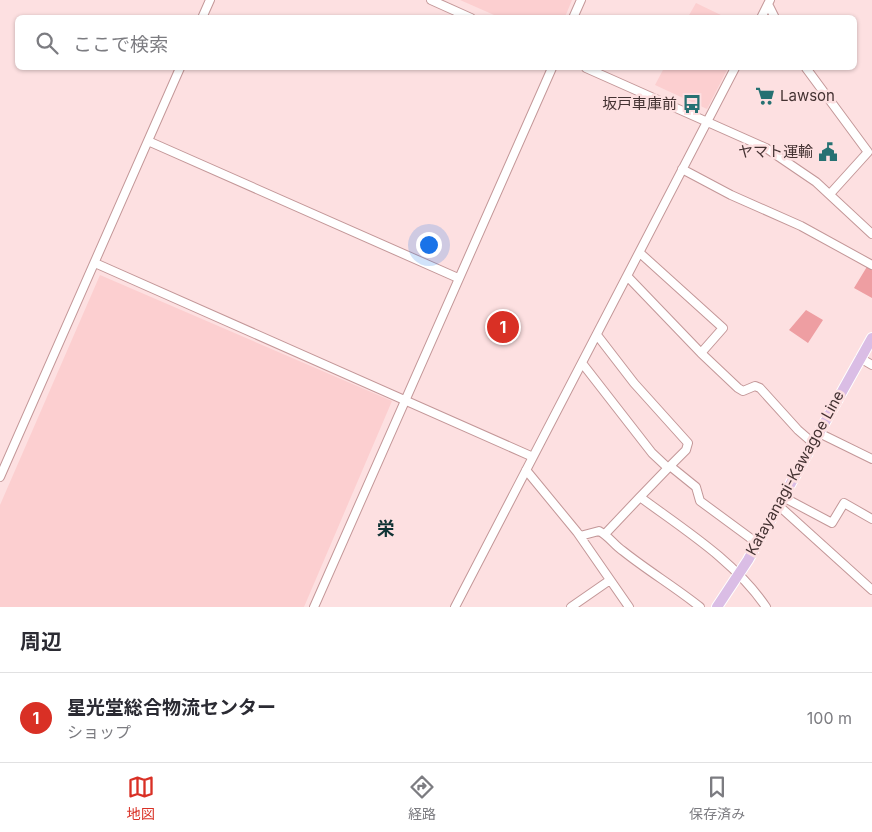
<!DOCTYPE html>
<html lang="ja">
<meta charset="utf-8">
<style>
:root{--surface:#fff;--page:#f2f2f3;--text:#2b2b33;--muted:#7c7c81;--line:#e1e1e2;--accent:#d93025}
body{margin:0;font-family:Inter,"Noto Sans JP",sans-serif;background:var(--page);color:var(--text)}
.you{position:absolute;left:428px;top:244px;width:18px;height:18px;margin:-12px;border:4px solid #fff;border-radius:50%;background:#1a73e8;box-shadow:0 0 0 8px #1a73e833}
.badge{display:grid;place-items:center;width:32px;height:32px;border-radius:50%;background:var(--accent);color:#fff;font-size:16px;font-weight:700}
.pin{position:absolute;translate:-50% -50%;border:2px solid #fff;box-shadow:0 1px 5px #0006}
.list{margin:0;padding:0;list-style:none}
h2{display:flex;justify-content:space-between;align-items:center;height:65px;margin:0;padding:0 20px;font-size:21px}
h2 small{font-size:16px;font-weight:400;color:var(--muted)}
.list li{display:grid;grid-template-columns:32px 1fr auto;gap:15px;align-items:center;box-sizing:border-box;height:90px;padding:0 20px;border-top:1px solid var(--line)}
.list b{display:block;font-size:19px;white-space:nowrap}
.list p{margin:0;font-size:16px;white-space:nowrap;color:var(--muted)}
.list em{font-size:16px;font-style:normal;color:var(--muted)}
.icon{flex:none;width:28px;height:28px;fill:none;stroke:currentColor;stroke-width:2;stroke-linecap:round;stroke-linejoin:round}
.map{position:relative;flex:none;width:872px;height:607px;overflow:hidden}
.search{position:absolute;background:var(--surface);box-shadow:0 1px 4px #0004;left:15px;right:15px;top:15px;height:55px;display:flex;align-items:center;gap:12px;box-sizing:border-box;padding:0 18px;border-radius:8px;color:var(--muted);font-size:19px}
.sheet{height:155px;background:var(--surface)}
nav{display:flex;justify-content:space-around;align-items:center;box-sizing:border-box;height:70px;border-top:1px solid var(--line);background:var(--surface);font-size:14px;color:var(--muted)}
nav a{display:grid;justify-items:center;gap:2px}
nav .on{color:var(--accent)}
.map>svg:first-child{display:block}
.built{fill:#fccfd0}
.green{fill:#ee9ea2}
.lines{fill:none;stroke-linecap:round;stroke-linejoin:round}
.minor-casing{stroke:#c39798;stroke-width:10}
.major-casing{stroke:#fff;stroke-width:12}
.minor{stroke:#fff;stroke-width:8}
.major{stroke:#dabde5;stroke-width:10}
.labels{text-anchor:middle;stroke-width:5;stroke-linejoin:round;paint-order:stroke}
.poi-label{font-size:15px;fill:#443232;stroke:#fde0e1;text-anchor:end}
.street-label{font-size:15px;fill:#443232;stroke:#fde0e1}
.quarter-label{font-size:18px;font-weight:bold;fill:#103334;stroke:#fde0e1}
</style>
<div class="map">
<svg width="872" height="607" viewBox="0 0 872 607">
<rect width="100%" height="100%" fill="#fde0e1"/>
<!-- built -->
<path class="built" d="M 460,0 L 572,0 L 565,17 L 501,18 Z
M 696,3 L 725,17 L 688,17 Z
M 664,68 L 728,68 L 707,109 L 655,85 Z
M 100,275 L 392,401 L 304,607 L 0,607 L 0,505 Z"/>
<!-- green -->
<path class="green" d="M 868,265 L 872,268 L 872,298 L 854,288 Z
M 806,310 L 823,320 L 808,343 L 789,330 Z"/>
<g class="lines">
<!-- minor casing -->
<g class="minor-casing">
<path id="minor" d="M 431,0 L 471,18
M 768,4 L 775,18
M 202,18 L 210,0
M 573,18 L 581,0
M 761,18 L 770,0
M 586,68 L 766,148 L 816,182 L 872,234
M 806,68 L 868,152 L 830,194
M 148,141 L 458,278
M 682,169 L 731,195 L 801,226 L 872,265
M 95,263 L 533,457
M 628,277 L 701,353 L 723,328 L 640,253
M 701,353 L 738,388 L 743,391 L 755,386 L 760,388 L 798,430 L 813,443
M 860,358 L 872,365
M 582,363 L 652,453 L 668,468 L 686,450 L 688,443 L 634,383 L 597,335
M 819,433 L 872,459
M 670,466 L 696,487 L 700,501 L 757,543
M 526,470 L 577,532 L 629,607
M 0,477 L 180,68
M 640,497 L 668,468
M 783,497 L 832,523 L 844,503 L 872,519
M 778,505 L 872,590
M 605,534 L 640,497 C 683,529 735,561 766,607
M 580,536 L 599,531 C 609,536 614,545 623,551 C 648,571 675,587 700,607
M 314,607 L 552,68
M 455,607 L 735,68
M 571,607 L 610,580"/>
</g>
<!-- major casing -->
<g class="major-casing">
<path id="major" d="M 717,607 L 748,560 L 872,338"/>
</g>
<!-- minor -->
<use href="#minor" class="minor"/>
<!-- major -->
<use href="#major" class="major"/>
</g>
<!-- icons -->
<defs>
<g id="supermarket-bare" transform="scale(1.5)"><path d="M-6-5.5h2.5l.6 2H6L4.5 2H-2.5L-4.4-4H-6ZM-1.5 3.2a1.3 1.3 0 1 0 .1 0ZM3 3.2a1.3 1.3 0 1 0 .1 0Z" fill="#267172" stroke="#fde0e1" stroke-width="2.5" paint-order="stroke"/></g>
<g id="bus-bare" transform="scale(1.5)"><path d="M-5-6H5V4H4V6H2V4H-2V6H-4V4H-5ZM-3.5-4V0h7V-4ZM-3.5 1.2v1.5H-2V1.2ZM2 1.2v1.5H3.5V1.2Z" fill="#267172" stroke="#fde0e1" stroke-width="2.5" paint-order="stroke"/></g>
<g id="civic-bare" transform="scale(1.5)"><path d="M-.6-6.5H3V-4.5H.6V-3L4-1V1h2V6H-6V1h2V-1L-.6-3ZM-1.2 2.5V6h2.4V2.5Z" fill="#267172" stroke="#fde0e1" stroke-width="2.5" paint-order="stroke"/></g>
</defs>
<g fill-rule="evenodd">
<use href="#supermarket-bare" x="765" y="96"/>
<use href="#bus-bare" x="692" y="104"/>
<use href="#civic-bare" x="828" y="152"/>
</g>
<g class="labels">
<!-- poi labels -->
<g class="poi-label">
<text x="780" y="101" text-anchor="start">Lawson</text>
<text x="677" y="109">坂戸車庫前</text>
<text x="813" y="157">ヤマト運輸</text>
</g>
<!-- street labels -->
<g class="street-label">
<text transform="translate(795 473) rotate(-61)" y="5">Katayanagi-Kawagoe Line</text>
</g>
<!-- quarter labels -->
<g class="quarter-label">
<text x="386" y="535">栄</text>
</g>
</g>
</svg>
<div class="you"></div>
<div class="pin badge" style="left:503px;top:327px">1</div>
<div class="search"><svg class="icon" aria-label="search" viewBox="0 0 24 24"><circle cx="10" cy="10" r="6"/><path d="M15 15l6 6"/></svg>ここで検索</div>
</div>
<section class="sheet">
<h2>周辺<small></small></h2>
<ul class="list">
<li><span class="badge">1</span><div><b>星光堂総合物流センター</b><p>ショップ</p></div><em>100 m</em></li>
</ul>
</section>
<nav>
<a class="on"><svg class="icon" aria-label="map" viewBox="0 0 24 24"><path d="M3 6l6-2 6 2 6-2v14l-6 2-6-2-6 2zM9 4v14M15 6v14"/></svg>地図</a>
<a><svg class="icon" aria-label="directions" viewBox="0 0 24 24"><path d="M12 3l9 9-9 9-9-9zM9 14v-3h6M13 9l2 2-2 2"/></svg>経路</a>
<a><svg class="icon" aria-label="saved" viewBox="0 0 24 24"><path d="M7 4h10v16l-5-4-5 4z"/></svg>保存済み</a>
</nav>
